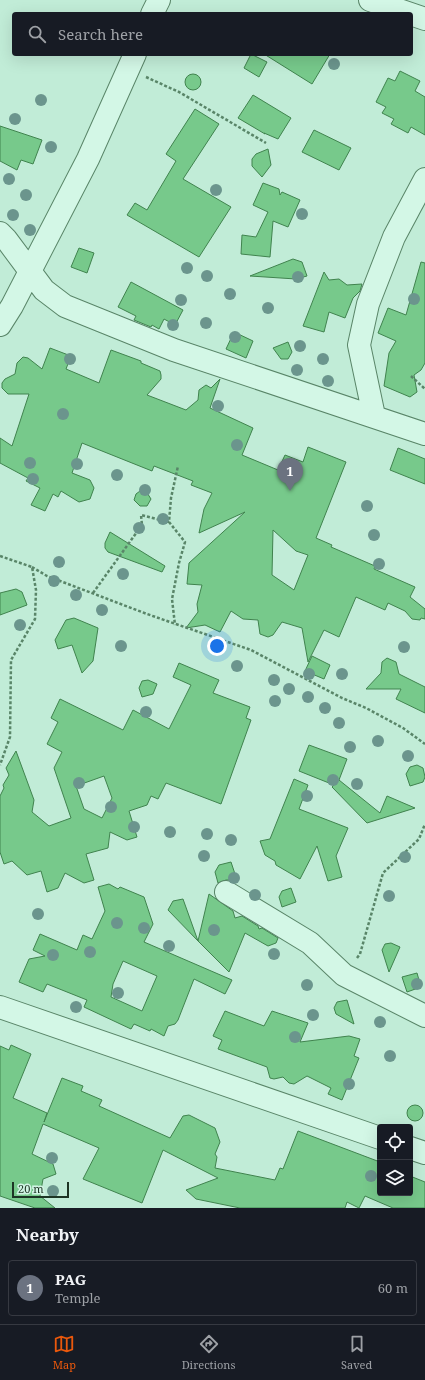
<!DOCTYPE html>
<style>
:root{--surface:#171b24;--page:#20242c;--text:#f1f3f6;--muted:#9ea1a6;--line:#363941;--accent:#ea580c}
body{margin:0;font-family:"Noto Serif",serif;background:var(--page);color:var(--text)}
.controls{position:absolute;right:12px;bottom:12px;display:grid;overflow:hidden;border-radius:4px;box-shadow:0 4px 16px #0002}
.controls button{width:36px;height:36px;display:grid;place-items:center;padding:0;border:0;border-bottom:1px solid var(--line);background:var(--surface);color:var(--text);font:20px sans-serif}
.scale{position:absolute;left:12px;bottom:10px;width:57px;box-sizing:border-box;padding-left:4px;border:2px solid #1d3524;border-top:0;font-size:11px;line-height:14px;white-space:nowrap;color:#1d3524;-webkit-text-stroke:3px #d0f4e3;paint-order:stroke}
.you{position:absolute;left:217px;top:646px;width:14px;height:14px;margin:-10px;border:3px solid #fff;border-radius:50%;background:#1a73e8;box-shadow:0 0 0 6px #1a73e833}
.badge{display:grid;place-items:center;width:26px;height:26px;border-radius:50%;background:var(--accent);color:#fff;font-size:13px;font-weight:700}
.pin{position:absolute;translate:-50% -33px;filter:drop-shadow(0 1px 2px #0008)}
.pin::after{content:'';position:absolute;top:21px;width:14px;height:12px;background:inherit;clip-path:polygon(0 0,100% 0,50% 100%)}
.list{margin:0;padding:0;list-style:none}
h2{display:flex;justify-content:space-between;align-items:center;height:52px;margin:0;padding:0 16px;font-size:17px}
h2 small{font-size:13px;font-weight:400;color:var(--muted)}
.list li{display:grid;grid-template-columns:26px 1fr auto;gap:12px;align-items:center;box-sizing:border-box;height:56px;margin:0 8px 8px;padding:0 8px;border:1px solid var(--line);border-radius:4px}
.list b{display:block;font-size:15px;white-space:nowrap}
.list p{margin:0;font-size:13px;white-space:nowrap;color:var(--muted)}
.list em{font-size:13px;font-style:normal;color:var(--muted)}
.icon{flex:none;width:22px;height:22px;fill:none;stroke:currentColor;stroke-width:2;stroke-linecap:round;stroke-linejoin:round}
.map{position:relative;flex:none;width:425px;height:1208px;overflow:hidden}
.search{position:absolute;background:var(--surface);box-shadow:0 4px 16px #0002;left:12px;right:12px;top:12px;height:44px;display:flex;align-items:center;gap:10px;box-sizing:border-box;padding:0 14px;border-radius:4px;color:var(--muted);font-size:15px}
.sheet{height:116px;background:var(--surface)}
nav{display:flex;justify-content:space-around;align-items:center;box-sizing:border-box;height:56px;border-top:1px solid var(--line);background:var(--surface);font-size:11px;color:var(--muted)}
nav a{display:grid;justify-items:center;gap:2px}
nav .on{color:var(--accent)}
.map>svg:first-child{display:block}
.building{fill:#77c98b;stroke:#40834e;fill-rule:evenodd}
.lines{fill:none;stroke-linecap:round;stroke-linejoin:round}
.minor-casing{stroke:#598568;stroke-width:24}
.path{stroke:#598568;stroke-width:2.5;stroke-dasharray:3 2;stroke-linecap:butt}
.minor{stroke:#d3f7e6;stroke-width:22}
.tree{fill:#6b958d}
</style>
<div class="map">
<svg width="425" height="1208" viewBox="0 0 425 1208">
<rect width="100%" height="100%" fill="#c1ecd7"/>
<!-- building -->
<path class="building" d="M 251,54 L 267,62 L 259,77 L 244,68 Z
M 264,54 L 330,54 L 312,84 Z
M 400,71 L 420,81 L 415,91 L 425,97 L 425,135 L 411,127 L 408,133 L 391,124 L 394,119 L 382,113 L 386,107 L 376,102 L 388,78 L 395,81 Z
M185 82a8 8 0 1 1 16 0a8 8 0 1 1-16 0Z
M 253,95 L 291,118 L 278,139 L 264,133 L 265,134 L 238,118 Z
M 195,109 L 219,124 L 183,179 L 231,207 L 199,257 L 127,215 L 135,203 L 147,210 L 176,161 L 166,154 Z
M 0,126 L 42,140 L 33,164 L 21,160 L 17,170 L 0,161 Z
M 314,130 L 351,148 L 339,170 L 302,152 Z
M 268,149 L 271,165 L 262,177 L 252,166 L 252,159 L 256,154 Z
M 263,183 L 279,189 L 280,195 L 282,192 L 300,200 L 288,227 L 273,221 L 270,257 L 241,254 L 242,235 L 256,237 L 268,212 L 253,205 Z
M 79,248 L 94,253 L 87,273 L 71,267 Z
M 293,259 L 302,262 L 307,276 L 296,279 L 250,276 Z
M 421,262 L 425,263 L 425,363 L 421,370 L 414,375 L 417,392 L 410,397 L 384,386 L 389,353 L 396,341 L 378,333 L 388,308 L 406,315 Z
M 324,272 L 329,280 L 339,279 L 347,285 L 362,284 L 360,291 L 353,298 L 345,318 L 329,312 L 324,332 L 303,326 Z
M 131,282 L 183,310 L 175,325 L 164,319 L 159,329 L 152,325 L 151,327 L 134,320 L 136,316 L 118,307 Z
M 234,332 L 253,341 L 246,358 L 226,349 Z
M 288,342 L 292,352 L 288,359 L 281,359 L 273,348 Z
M 50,348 L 71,356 L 66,369 L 99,383 L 111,350 L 141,361 L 141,363 L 160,371 L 161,375 L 161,379 L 147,395 L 186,410 L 198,400 L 199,390 L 206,385 L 211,388 L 220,379 L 210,408 L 253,428 L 242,455 L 278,470 L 285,455 L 303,462 L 308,447 L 346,462 L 316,538 L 332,545 L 331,547 L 375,566 L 374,569 L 415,587 L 410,597 L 425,609 L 425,619 L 421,618 L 420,620 L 412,619 L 405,611 L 388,603 L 385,610 L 356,597 L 339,637 L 324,630 L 308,662 L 302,628 L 282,622 L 273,635 L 268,637 L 260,634 L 258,620 L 243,619 L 231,611 L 220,632 L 205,625 L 186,628 L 198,612 L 197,604 L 202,585 L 187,584 L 189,563 L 245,512 L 199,533 L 204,509 L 212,493 L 191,485 L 193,481 L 154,466 L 152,471 L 82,443 L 72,473 L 90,480 L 94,488 L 90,499 L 79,502 L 61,491 L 58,497 L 53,494 L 45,511 L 31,505 L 40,488 L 26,481 L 28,478 L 0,463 L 0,438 L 12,446 L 29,394 L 8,394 L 2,388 L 2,383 L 5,379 L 15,374 L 17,363 L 23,357 L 28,358 L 42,369 ZM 273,530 L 296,551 L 308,555 L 294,590 L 272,575 Z
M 398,448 L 425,459 L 425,484 L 390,470 Z
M 144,488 L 151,499 L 147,506 L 140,506 L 134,500 L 136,494 Z
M 110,532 L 165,566 L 162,572 L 108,552 L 105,548 L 105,543 Z
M 16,589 L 22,592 L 27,605 L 0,615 L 0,593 Z
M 74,618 L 98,628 L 93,661 L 82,673 L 72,645 L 58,649 L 55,640 L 66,620 Z
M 312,656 L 330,665 L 324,679 L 305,671 Z
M 387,658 L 396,662 L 399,674 L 425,687 L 425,713 L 396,699 L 401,689 L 366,689 L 381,673 L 382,662 Z
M 179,663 L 219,680 L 213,693 L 250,707 L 246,718 L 251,720 L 221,804 L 166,783 L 158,799 L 151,796 L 147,805 L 129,811 L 137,837 L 127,840 L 110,832 L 108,848 L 86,854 L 94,880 L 84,883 L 65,873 L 58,888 L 47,892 L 41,871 L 27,875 L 12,861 L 4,864 L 0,852 L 0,796 L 4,788 L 3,785 L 9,775 L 6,768 L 16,751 L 34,800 L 32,812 L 49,826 L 71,818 L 54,768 L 62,752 L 47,744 L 58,722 L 51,718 L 60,699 L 123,730 L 133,710 L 169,729 L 191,685 L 173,677 ZM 104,776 L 112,798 L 102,818 L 84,809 L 76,786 Z
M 148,680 L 157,684 L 153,694 L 142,697 L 139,688 L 142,681 Z
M 309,745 L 347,759 L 339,780 L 380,813 L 387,796 L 415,808 L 367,823 L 332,787 L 334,785 L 299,771 Z
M 417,765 L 423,768 L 425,777 L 423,782 L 410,786 L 406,774 L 410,767 Z
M 294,779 L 308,785 L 299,809 L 348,828 L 336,856 L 342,877 L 328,881 L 317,846 L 300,879 L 276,865 L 275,861 L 265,855 L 260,841 L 270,839 Z
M 231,862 L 235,874 L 232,880 L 226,880 L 218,883 L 215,872 L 219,865 Z
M 109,884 L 118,889 L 120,887 L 144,897 L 153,924 L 144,942 L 232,980 L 225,994 L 194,979 L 178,1020 L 175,1024 L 168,1026 L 164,1036 L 151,1029 L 150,1031 L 134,1024 L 131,1029 L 84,1007 L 87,1000 L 47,984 L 43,992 L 19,982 L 29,959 L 45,956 L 33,950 L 40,934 L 77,950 L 83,935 L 92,939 L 105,911 L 98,887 ZM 123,961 L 157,976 L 142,1011 L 111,997 L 113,984 Z
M 291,888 L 296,902 L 282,907 L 279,897 L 282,891 Z
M 209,894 L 233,911 L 235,918 L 242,916 L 258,926 L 259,929 L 262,928 L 278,938 L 276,943 L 268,946 L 245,933 L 229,972 L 198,941 Z
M 183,899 L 198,941 L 168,910 L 173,901 Z
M 391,943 L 400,947 L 389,972 L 382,950 L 385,944 Z
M 417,973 L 421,987 L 407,992 L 402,977 Z
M 347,1000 L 354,1024 L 336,1014 L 334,1008 L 337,1002 Z
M 225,1011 L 264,1026 L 272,1011 L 308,1023 L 300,1042 L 349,1036 L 360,1039 L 354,1056 L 359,1058 L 342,1100 L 328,1094 L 331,1088 L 307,1076 L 294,1084 L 289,1083 L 283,1077 L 274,1079 L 270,1078 L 267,1067 L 218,1049 L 222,1040 L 213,1036 Z
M 11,1045 L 31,1054 L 13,1098 L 47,1113 L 44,1122 L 62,1078 L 83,1086 L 81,1091 L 102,1100 L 99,1106 L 170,1138 L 183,1116 L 189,1115 L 215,1128 L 220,1142 L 215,1154 L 217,1157 L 215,1168 L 275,1180 L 280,1168 L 283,1169 L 298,1131 L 380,1162 L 380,1193 L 410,1193 L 410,1176 L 425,1182 L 425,1208 L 393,1208 L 365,1196 L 359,1208 L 347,1202 L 345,1208 L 240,1208 L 196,1199 L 186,1190 L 218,1178 L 163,1150 L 142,1203 L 83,1179 L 99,1148 L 43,1124 L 32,1154 L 53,1164 L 56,1174 L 43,1179 L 40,1196 L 55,1208 L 35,1208 L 0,1196 L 0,1046 L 9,1050 Z
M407 1113a8 8 0 1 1 16 0a8 8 0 1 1-16 0Z"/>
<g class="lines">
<!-- minor casing -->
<g class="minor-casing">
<path id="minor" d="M 370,0 L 425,19
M 152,14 L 159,0
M 0,233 L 6,239 L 44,290 L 65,306 L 174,350 L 425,434
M 0,325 L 12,306 L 88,159 L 135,54
M 374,416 L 359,345 L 368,304 L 394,237 L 425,179
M 226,892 L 310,943 L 344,975 L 425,1016
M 0,1007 L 380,1138
M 410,1148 L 425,1153"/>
</g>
<!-- path -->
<path class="path" d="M 146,77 L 179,92 L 266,143
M 411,376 L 425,389
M 169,522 L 185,542 L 179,563 L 172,599 L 175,625
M 0,556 L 32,567 L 36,590 L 35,619 L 11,660 L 10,737 L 0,765
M 32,567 L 47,576 L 147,614 L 251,650 L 342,698 L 366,708 L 403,728 L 425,744
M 93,593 L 142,525 L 141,515 L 169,522 L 171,498 L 178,466
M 357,958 L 360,954 L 383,873 L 419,839 L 425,824"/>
<!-- minor -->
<use href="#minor" class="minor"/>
</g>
<!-- trees -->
<g class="tree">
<circle cx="334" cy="64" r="6"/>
<circle cx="41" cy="100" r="6"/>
<circle cx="15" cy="119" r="6"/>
<circle cx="51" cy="147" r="6"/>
<circle cx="9" cy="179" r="6"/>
<circle cx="216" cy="190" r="6"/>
<circle cx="26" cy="195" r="6"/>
<circle cx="302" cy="214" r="6"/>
<circle cx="13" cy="215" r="6"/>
<circle cx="30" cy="230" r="6"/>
<circle cx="187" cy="268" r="6"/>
<circle cx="207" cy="276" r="6"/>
<circle cx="298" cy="277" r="6"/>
<circle cx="230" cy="294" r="6"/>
<circle cx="414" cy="299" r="6"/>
<circle cx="181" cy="300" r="6"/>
<circle cx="268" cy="308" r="6"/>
<circle cx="206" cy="323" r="6"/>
<circle cx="173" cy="325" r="6"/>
<circle cx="235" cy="337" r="6"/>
<circle cx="300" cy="346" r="6"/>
<circle cx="70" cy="359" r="6"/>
<circle cx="323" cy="359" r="6"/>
<circle cx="297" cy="370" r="6"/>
<circle cx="328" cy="381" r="6"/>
<circle cx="218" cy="406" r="6"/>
<circle cx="63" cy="414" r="6"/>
<circle cx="237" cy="445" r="6"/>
<circle cx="30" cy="463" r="6"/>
<circle cx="77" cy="464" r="6"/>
<circle cx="117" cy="475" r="6"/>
<circle cx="33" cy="479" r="6"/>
<circle cx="145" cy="490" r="6"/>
<circle cx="367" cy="506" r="6"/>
<circle cx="163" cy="519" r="6"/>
<circle cx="139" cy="528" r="6"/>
<circle cx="374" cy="535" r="6"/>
<circle cx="59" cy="562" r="6"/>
<circle cx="379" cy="564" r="6"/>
<circle cx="123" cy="574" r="6"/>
<circle cx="54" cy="581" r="6"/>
<circle cx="76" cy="595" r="6"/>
<circle cx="102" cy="610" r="6"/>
<circle cx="20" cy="625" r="6"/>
<circle cx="121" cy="646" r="6"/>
<circle cx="404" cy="647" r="6"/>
<circle cx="237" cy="666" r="6"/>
<circle cx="309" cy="674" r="6"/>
<circle cx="342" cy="674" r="6"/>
<circle cx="274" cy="680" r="6"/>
<circle cx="289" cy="689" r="6"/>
<circle cx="308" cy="697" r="6"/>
<circle cx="275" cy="701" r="6"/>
<circle cx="325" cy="708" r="6"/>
<circle cx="146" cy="712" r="6"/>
<circle cx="339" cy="723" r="6"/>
<circle cx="378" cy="741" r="6"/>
<circle cx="350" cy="747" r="6"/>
<circle cx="408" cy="756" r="6"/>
<circle cx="333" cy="780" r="6"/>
<circle cx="79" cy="783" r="6"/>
<circle cx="357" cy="784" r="6"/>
<circle cx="307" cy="796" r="6"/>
<circle cx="111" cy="807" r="6"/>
<circle cx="134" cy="827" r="6"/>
<circle cx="170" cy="832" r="6"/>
<circle cx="207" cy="834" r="6"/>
<circle cx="231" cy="840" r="6"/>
<circle cx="204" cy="856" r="6"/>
<circle cx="405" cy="857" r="6"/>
<circle cx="234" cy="878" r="6"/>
<circle cx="255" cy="895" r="6"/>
<circle cx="389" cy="896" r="6"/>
<circle cx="38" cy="914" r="6"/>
<circle cx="117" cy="923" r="6"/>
<circle cx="144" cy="928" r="6"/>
<circle cx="214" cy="930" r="6"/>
<circle cx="169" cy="946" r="6"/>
<circle cx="90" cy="952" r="6"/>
<circle cx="274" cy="954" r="6"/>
<circle cx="53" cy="955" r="6"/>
<circle cx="417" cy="984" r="6"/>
<circle cx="307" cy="985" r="6"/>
<circle cx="118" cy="993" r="6"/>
<circle cx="76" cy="1007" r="6"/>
<circle cx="313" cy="1015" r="6"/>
<circle cx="380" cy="1022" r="6"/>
<circle cx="295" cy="1037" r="6"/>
<circle cx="390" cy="1056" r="6"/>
<circle cx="349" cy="1084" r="6"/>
<circle cx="52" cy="1158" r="6"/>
<circle cx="371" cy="1176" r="6"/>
<circle cx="53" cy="1191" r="6"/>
</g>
</svg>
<div class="controls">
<button><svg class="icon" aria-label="locate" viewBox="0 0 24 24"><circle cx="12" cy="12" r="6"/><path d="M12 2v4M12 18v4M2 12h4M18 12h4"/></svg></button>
<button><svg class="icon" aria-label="layers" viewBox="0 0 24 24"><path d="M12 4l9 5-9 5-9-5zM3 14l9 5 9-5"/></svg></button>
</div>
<div class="scale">20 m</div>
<div class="you"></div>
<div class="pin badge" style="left:290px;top:491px;background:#6b7280">1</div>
<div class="search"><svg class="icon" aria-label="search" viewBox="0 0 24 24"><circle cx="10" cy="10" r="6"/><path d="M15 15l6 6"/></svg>Search here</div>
</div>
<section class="sheet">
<h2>Nearby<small></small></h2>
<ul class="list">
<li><span class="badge" style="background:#6b7280">1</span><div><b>PAG</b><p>Temple</p></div><em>60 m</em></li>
</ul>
</section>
<nav>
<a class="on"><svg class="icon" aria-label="map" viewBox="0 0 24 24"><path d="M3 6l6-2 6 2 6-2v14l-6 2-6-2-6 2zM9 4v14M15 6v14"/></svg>Map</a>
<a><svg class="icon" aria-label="directions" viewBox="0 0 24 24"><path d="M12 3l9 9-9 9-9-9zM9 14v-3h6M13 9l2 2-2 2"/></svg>Directions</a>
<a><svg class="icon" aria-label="saved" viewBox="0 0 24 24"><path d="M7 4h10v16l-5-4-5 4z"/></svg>Saved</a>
</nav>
